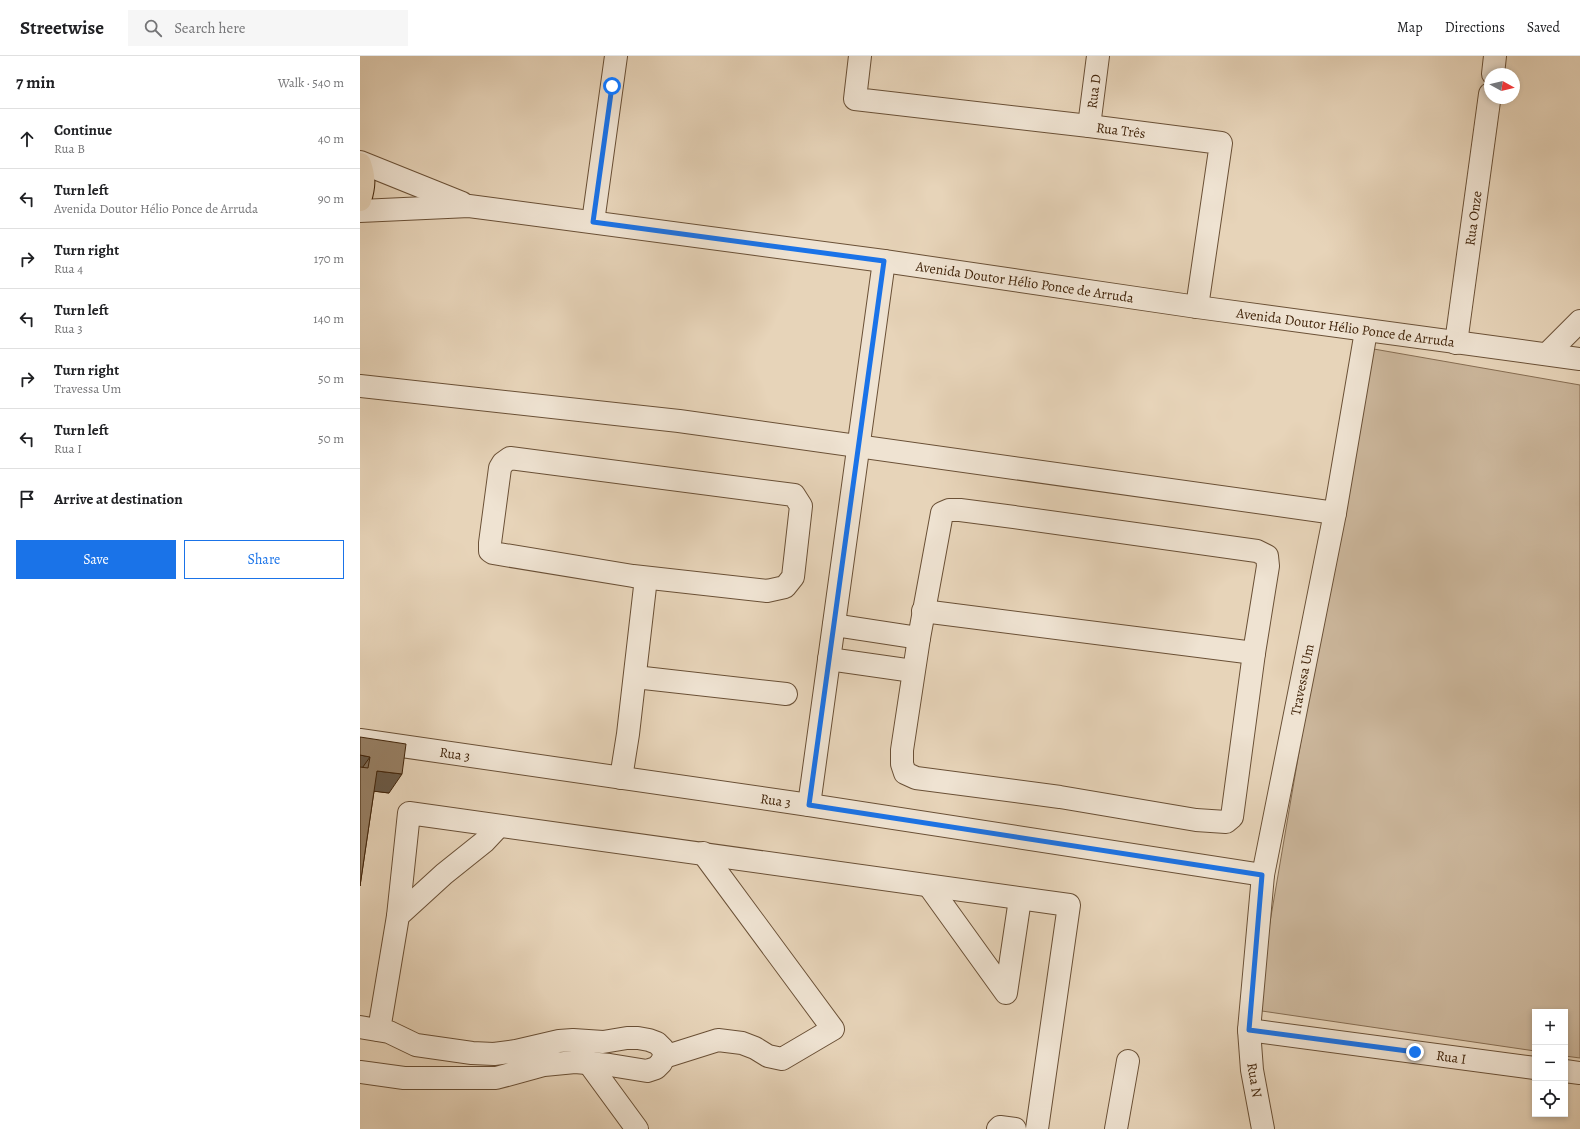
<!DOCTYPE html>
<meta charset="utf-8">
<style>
:root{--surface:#fff;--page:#f6f6f6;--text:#202124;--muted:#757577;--line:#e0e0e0;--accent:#1a73e8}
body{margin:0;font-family:Alegreya,serif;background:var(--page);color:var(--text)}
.controls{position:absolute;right:12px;bottom:12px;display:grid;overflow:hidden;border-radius:0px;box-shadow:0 2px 6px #0003}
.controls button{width:36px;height:36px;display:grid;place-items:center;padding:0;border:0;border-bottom:1px solid var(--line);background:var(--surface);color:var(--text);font:20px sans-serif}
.compass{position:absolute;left:1124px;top:12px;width:36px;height:36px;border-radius:50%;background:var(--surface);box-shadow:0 2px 6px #0003;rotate:98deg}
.stop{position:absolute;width:12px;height:12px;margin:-9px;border:3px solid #1a73e8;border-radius:50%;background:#fff}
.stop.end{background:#1a73e8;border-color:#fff;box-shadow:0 1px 4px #0008}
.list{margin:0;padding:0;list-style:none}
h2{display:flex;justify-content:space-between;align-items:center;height:52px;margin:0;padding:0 16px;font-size:17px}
h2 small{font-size:13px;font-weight:400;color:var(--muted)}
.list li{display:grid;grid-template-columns:26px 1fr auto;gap:12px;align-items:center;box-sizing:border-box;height:60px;padding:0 16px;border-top:1px solid var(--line)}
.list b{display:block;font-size:15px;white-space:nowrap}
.list p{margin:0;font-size:13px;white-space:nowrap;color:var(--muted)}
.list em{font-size:13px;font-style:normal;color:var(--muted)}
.actions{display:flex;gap:8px;padding:12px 16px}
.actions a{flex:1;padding:9px 0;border:1px solid var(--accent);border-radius:0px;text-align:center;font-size:14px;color:var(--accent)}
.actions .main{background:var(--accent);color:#fff}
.icon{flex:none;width:22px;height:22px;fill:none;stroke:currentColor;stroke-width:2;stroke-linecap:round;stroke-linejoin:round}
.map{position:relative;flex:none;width:1220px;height:1073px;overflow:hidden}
header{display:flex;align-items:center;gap:24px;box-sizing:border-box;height:56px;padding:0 20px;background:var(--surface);border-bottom:1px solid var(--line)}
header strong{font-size:19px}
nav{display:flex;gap:22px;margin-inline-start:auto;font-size:14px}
.search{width:280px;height:36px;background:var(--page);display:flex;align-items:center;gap:10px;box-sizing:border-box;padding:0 14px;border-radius:0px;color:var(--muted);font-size:15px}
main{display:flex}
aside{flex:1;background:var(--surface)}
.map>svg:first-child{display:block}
.green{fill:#cbb69b;stroke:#866d52}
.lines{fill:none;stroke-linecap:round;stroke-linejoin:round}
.minor-casing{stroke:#6a5036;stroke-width:24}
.major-casing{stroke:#41240a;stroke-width:24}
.minor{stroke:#efe3d2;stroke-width:22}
.major{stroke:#e7d4b9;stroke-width:22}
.wall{fill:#826e57;stroke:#41240a}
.shaded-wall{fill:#6a5a47;stroke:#41240a}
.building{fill:#978065;stroke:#41240a}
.route{stroke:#1a73e8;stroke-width:5}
.labels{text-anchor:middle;stroke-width:3;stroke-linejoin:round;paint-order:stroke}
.street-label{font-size:14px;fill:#41240a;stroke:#efe3d2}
</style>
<header>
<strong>Streetwise</strong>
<div class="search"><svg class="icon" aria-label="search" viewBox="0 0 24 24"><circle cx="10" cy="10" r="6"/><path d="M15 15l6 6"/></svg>Search here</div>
<nav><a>Map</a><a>Directions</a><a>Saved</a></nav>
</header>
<main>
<aside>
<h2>7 min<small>Walk · 540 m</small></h2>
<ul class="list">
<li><svg class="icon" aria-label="ahead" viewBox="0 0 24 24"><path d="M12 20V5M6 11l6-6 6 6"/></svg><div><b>Continue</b><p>Rua B</p></div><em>40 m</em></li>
<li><svg class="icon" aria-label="left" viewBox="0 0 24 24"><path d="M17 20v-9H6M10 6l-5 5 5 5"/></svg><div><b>Turn left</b><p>Avenida Doutor Hélio Ponce de Arruda</p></div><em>90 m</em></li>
<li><svg class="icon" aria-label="right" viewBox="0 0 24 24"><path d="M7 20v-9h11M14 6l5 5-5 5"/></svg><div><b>Turn right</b><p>Rua 4</p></div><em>170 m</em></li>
<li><svg class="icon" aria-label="left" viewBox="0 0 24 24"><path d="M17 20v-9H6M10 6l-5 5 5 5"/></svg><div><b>Turn left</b><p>Rua 3</p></div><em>140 m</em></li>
<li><svg class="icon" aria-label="right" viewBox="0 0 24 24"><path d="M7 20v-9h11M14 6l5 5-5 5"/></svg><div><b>Turn right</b><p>Travessa Um</p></div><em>50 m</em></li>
<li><svg class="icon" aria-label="left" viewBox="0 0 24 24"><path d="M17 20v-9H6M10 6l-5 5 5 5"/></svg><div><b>Turn left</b><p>Rua I</p></div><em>50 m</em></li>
<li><svg class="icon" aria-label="arrive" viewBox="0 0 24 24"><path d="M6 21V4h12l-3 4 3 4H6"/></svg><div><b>Arrive at destination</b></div></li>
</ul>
<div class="actions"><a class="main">Save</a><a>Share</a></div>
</aside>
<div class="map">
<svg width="1220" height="1073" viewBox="0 0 1220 1073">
<rect width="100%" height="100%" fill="#e7d4b9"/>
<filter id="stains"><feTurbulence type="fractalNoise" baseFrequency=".005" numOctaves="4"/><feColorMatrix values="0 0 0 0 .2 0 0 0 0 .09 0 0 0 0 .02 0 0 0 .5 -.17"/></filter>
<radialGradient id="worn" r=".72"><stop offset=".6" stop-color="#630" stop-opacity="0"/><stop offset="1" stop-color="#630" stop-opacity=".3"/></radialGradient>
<!-- green -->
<path class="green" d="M 1008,292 L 1220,329 L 1220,1002 L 1205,1000 L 1205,956 L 1175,956 L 1175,995 L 895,954 Z"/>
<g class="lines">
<!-- minor casing -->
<g class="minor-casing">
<g id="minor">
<path id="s1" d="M 500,0 L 495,43 L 729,70 L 861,87 L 837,251"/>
<path d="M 1133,18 L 1135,0"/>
<path id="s2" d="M 729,70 L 738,0"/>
<path d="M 0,106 L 102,147"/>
<path id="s3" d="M 0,155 L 109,150 L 524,205 L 837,251 L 1220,303"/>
<path d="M 233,166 L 256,0"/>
<path id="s4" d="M 1096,287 L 1130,38"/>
<path d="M 1187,298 L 1220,265"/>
<path d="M 0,330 L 319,365 L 975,457"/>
<path d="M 150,402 L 434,439 L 441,450 L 433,521 L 425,531 L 407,535 L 273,520 L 133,497 L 130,495 L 130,487 L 140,412 L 143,407 Z"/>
<path d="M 589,454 L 600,454 L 654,461 L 897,495 L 907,500 L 908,510 L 894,597 L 872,761 L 866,766 L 836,764 L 700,741 L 556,722 L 545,717 L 542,708 L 542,694 L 559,582 L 582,457 Z"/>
<path d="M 563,555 L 894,597"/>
<path d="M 474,569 L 559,582"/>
<path d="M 469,603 L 553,615"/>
<path d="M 275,621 L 426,638"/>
<path id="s5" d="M 0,684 L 449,749 L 903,819"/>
<path d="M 261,722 L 268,678 L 286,522"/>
<path d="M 449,749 L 524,205"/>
<path d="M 569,830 L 646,937 L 660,843"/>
<path d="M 38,860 L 49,757 L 709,849 L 677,1073"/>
<path d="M 0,971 L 29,976 L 56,989 L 112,997 L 134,998 L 156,995 L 199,985 L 213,984 L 243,986 L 267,982 L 278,982 L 289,984 L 297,987 L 303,993 L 304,1001 L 301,1007 L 296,1012 L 287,1015 L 250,1009 L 215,1006 L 184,1009 L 136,1022 L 44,1022 L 0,1016"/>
<path d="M 19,974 L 38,860 L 84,818 L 124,786 L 139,770"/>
<path id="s6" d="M 889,974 L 1175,1012"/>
<path d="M 222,998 L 277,1073"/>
<path d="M 304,1001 L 358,984 L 382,987 L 395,992 L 408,1000 L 422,1003 L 473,973 L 343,797"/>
<path d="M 1205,1015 L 1220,1017"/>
<path d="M 638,1073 L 640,1071 L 655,1073"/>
<path d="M 756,1073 L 768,1005"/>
<path id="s7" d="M 903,1073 L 892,1014 L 889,974 L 903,819 L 975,457 L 1006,275"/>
</g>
</g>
<!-- major casing -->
<g class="major-casing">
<path id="major" d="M 0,108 C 5,122 4,131 0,144"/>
</g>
<!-- minor -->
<use href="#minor" class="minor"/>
<!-- major -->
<use href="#major" class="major"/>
</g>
<!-- wall -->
<path class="wall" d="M 0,681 L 29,737 L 14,735 L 0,830 Z"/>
<!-- shaded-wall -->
<path class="shaded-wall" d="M 0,699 L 10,701 L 0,715 Z
M 17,715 L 42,718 L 29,737 L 4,734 Z"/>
<!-- building -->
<path class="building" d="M 0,681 L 46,688 L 42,718 L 17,715 L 0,830 L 0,711 L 8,712 L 10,701 L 0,699 Z"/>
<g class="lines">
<!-- route -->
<path class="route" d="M 252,30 L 233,166 L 524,205 L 449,749 L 902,819 L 889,974 L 1055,996"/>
</g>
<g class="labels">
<!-- street labels -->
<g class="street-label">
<text dy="5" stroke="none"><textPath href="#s2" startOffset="35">Rua D</textPath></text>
<text dy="5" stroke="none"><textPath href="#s1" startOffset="311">Rua Três</textPath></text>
<text dy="5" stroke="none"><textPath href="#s4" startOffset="126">Rua Onze</textPath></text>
<text dy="5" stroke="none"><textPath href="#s3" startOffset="670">Avenida Doutor Hélio Ponce de Arruda</textPath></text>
<text dy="5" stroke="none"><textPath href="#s3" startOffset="994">Avenida Doutor Hélio Ponce de Arruda</textPath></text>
<text dy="5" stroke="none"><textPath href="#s7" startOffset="455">Travessa Um</textPath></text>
<text dy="5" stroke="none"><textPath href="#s5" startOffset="96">Rua 3</textPath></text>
<text dy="5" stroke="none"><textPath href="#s5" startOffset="420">Rua 3</textPath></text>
<text dy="5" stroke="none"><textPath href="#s6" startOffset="204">Rua I</textPath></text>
<text transform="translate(895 1024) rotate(81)" y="5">Rua N</text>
</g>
</g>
<rect width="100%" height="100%" filter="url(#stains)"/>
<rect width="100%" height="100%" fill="url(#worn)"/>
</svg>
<div class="controls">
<button>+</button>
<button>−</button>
<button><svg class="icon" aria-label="locate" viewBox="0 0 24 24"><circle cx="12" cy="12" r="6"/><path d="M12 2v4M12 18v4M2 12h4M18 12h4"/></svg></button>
</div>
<svg class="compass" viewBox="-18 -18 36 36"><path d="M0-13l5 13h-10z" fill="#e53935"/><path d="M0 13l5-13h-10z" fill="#757577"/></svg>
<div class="stop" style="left:252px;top:30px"></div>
<div class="stop end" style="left:1055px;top:996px"></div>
</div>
</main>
